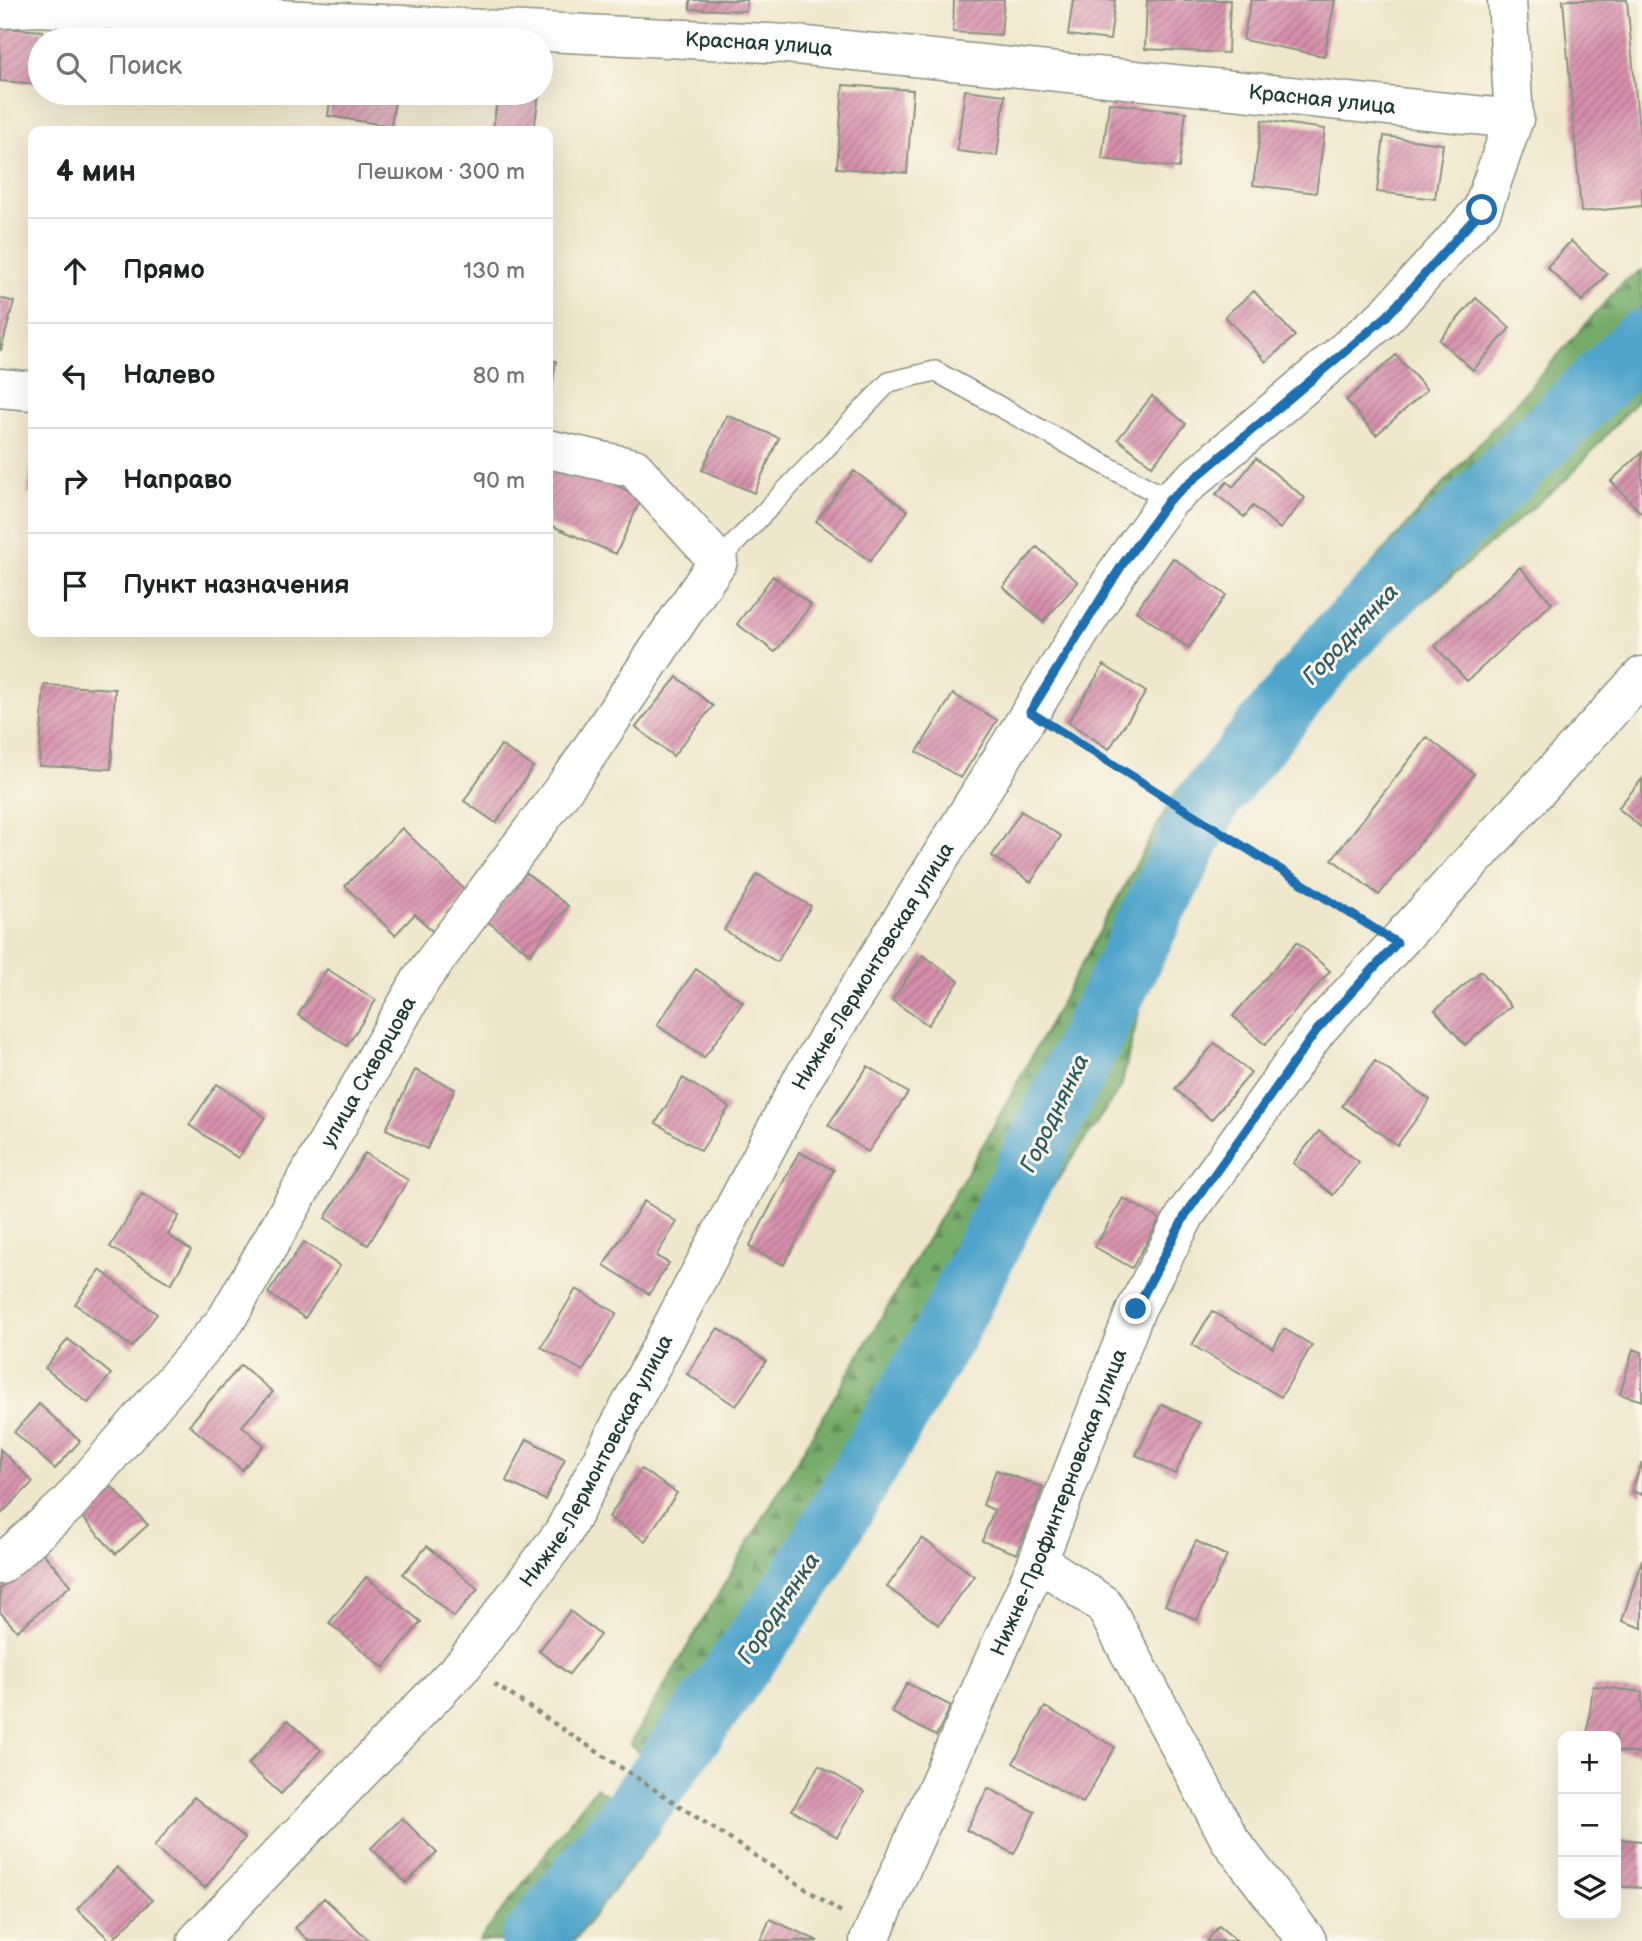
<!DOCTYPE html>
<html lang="ru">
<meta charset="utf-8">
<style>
:root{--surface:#fff;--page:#f6f6f6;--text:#202124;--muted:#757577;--line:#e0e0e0}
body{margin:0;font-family:"Balsamiq Sans",sans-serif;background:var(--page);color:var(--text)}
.controls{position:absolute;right:21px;bottom:21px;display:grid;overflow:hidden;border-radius:14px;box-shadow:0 7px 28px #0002}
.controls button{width:63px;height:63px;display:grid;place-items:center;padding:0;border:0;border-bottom:2px solid var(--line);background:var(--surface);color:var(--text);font:35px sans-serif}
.stop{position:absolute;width:21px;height:21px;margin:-16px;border:5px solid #1f6fb2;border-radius:50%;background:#fff}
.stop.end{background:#1f6fb2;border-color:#fff;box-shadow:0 2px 7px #0008}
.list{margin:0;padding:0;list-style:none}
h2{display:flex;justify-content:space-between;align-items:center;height:91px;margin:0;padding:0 28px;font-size:30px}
h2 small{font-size:23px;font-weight:400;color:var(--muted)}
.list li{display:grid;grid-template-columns:46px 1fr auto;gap:21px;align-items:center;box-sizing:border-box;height:105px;padding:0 28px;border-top:2px solid var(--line)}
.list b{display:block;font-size:26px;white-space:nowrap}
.list em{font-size:23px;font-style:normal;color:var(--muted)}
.icon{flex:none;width:38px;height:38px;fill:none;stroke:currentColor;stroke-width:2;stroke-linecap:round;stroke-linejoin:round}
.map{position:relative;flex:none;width:1642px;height:1941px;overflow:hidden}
.search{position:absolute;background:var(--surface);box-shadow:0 7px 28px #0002;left:28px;top:28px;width:525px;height:77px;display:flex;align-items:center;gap:18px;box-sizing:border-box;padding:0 24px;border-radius:38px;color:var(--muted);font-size:26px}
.panel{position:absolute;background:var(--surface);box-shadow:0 7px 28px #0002;left:28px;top:126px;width:525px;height:511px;border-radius:14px}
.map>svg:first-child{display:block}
.forest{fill:url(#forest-firs);stroke:#4a744e;stroke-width:2}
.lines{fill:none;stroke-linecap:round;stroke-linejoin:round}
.river{stroke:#50a4cb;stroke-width:63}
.building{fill:url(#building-hatch)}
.lane-casing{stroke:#879280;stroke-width:22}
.street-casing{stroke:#879280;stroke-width:41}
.path{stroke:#879280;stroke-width:4.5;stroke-dasharray:5 5;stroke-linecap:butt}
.lane{stroke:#fff;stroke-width:19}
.street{stroke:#fff;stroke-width:38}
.route{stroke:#1f6fb2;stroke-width:9}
.labels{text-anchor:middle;stroke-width:6;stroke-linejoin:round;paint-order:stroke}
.street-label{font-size:21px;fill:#1f3d34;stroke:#fbf7ec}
.water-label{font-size:23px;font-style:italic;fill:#2e5c61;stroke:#fbf7ec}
</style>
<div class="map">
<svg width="1642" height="1941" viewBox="0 0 1642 1941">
<defs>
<pattern id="forest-firs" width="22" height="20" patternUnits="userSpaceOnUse" patternTransform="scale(1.75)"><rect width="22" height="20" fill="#75ab68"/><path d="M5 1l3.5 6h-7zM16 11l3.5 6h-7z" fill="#5f8c56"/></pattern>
<pattern id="building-hatch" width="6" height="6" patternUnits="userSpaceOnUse" patternTransform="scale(1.75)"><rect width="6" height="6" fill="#d68eab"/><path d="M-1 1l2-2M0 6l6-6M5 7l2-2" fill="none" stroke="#ad758c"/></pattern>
</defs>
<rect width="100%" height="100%" fill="#fbf7ec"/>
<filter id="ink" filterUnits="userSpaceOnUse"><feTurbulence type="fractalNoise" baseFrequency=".0143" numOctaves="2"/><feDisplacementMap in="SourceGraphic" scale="14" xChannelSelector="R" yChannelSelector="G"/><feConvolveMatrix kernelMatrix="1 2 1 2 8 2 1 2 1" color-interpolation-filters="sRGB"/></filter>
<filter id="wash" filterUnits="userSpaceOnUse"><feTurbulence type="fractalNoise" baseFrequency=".00686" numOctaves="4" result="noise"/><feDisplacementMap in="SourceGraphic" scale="28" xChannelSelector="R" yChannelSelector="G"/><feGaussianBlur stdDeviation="1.57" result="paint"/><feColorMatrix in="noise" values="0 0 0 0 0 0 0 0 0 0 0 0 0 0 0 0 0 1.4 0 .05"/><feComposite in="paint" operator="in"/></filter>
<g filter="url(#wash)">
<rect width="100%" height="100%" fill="#efe7cb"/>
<!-- forest -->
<path class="forest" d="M 1642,270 L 1642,395 L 1570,476 L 1308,699 L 1159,928 L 1121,1087 L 1017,1239 L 680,1792 L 630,1744 L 987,1138 L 1175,793 L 1346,593 L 1624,281 Z
M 596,1787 L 659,1831 L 574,1941 L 479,1941 Z"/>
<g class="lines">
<!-- river -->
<path class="river" d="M 532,1941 L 648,1793 L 797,1586 L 949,1326 L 1209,800 L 1339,640 L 1642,341"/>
</g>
<g id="blocks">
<!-- building -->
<path class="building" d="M 690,0 L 747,0 L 746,11 L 690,9 Z
M 954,0 L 1004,0 L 1001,35 L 953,32 Z
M 1073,0 L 1115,0 L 1110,40 L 1068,35 Z
M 1147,0 L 1230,0 L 1228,53 L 1145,49 Z
M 1251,0 L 1335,0 L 1324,56 L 1243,40 Z
M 1563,0 L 1627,0 L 1642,163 L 1642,206 L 1581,212 Z
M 0,28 L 43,31 L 42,40 L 40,40 L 39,84 L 0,81 Z
M 104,30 L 151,33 L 151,40 L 103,40 Z
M 843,85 L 913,90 L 907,173 L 837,168 Z
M 965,90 L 1005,95 L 997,156 L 957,151 Z
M 271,93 L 295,93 L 295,98 Z
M 331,93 L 396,93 L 391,126 L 328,116 Z
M 498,93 L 539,93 L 534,131 L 493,128 Z
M 1109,103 L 1186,112 L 1179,168 L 1102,159 Z
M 1262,120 L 1325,129 L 1316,193 L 1253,185 Z
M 1384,136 L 1443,144 L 1435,199 L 1377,192 Z
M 1571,241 L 1607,274 L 1582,301 L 1547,267 Z
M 1254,291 L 1295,336 L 1266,362 L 1225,316 Z
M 0,298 L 14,302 L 1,350 L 0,349 Z
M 1476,298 L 1510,328 L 1473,370 L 1439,340 Z
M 1396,355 L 1427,390 L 1376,435 L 1346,400 Z
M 548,360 L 556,361 L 549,408 L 548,408 Z
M 1152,396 L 1186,424 L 1152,466 L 1118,439 Z
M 727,415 L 779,438 L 754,493 L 702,470 Z
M 1642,452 L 1642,514 L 1611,481 Z
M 1256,458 L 1305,498 L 1280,529 L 1253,506 L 1244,517 L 1216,494 L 1227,482 L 1233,487 Z
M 557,459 L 642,497 L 616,554 L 548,524 L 548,479 Z
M 32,462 L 33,462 L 33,494 L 27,494 Z
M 854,471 L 908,511 L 870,561 L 816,521 Z
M 1037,547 L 1078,582 L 1043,622 L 1003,587 Z
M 1173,558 L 1226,595 L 1189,648 L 1136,611 Z
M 1520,567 L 1552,603 L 1467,681 L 1435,646 Z
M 773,576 L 811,605 L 775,652 L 737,624 Z
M 1104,665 L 1146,692 L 1109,749 L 1068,722 Z
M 677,677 L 713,706 L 673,756 L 636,727 Z
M 44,685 L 115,689 L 111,769 L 39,766 Z
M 953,694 L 997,720 L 961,778 L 917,752 Z
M 1427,737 L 1474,774 L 1379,895 L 1332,859 Z
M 501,745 L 533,767 L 496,823 L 464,801 Z
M 1642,779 L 1642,828 L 1618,808 Z
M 1021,811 L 1061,836 L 1031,882 L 992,856 Z
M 402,828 L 469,894 L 433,932 L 415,914 L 395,935 L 345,886 Z
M 526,873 L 568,906 L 530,954 L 487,921 Z
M 757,874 L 811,906 L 777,962 L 724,930 Z
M 1297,942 L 1330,971 L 1265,1045 L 1233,1016 Z
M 923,955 L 959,981 L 928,1025 L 892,1000 Z
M 327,969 L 376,1000 L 347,1046 L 298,1015 Z
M 696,969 L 743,1002 L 704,1058 L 657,1025 Z
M 1481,971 L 1511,1006 L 1465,1045 L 1435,1010 Z
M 1215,1043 L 1251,1073 L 1211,1120 L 1175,1089 Z
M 1375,1061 L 1430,1100 L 1397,1145 L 1342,1106 Z
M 868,1066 L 908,1093 L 868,1152 L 828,1125 Z
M 415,1070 L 455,1089 L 427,1149 L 386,1129 Z
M 683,1078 L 729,1107 L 701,1151 L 656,1123 Z
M 217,1084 L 265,1117 L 238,1158 L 189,1125 Z
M 1319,1131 L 1359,1162 L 1333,1195 L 1293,1163 Z
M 799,1152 L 834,1170 L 784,1265 L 749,1247 Z
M 365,1153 L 408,1180 L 368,1245 L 325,1218 Z
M 142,1194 L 179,1216 L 168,1235 L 191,1250 L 171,1284 L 110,1247 Z
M 1123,1198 L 1160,1219 L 1132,1268 L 1095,1247 Z
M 644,1201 L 677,1222 L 656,1256 L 669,1263 L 649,1294 L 604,1265 Z
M 304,1242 L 340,1266 L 305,1318 L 268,1293 Z
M 100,1270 L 157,1314 L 132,1347 L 75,1304 Z
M 576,1289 L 617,1313 L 583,1371 L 541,1347 Z
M 1212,1311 L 1273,1348 L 1284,1329 L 1312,1345 L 1281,1397 L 1192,1345 Z
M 718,1328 L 766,1361 L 736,1406 L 687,1374 Z
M 68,1339 L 111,1374 L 88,1403 L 45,1368 Z
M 1633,1349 L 1642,1352 L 1642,1401 L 1620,1394 Z
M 241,1365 L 273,1392 L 242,1426 L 264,1445 L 242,1470 L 189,1425 Z
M 39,1404 L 80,1441 L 55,1469 L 14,1432 Z
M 1162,1404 L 1200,1423 L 1175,1474 L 1136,1455 Z
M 527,1439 L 565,1459 L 545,1500 L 506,1481 Z
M 0,1449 L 33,1482 L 0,1515 Z
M 1642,1462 L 1642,1495 L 1632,1491 Z
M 641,1469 L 677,1493 L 645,1541 L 609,1517 Z
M 996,1470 L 1043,1487 L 1017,1554 L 982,1541 L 994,1510 L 983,1505 Z
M 111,1486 L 148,1525 L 116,1554 L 80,1515 Z
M 922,1538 L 974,1576 L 939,1625 L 887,1587 Z
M 1196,1541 L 1227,1556 L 1197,1620 L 1165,1605 Z
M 427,1546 L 478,1589 L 454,1617 L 403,1574 Z
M 42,1552 L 71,1585 L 17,1631 L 0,1612 L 0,1588 Z
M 1642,1559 L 1642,1628 L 1622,1621 Z
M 366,1577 L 421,1622 L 384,1668 L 329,1623 Z
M 570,1611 L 600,1635 L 569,1674 L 539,1651 Z
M 907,1683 L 951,1706 L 936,1736 L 891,1712 Z
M 1593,1686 L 1642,1692 L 1642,1754 L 1616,1751 L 1616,1736 L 1587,1736 Z
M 1045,1707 L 1115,1747 L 1083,1803 L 1013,1763 Z
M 288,1720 L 321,1750 L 281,1794 L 248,1764 Z
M 819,1765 L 864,1792 L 837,1837 L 792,1810 Z
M 988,1788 L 1035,1812 L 1014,1854 L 966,1830 Z
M 194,1797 L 245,1838 L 205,1888 L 154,1847 Z
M 402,1818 L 437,1853 L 406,1883 L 371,1848 Z
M 1616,1839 L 1642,1841 L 1642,1888 L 1616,1886 Z
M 117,1867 L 152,1900 L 111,1941 L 77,1909 Z
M 324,1898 L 370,1941 L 309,1941 L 295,1928 Z
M 770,1919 L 818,1941 L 760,1941 Z
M 1219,1926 L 1237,1941 L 1207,1941 Z"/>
</g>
</g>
<g filter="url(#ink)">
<use href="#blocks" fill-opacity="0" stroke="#879280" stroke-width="2"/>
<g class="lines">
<!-- lane casing -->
<g class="lane-casing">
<path id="lane" d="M 718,561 L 889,382 L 935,371 L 1169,500"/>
</g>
<!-- street casing -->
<g class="street-casing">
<g id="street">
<path id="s1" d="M 0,9 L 38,7 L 787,44 L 1514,119"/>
<path d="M 0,388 L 33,391"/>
<path d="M 1038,1561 L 1104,1605 L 1230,1840 L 1307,1941"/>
<path id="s2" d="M 0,1565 L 67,1505 L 226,1320 L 422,978 L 573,776 L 718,561 L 634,468 L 548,449"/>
<path id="s3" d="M 197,1941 L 464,1664 L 563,1533 L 802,1080 L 1122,565 L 1169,500 L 1387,315 L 1482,210 L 1514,119 L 1507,0"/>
<path id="s4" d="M 869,1941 L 1038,1561 L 1136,1309 L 1186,1214 L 1317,1030 L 1642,676"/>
</g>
</g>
<!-- path -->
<path class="path" d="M 1060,731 L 1367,924
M 494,1684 L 844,1914"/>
<!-- lane -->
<use href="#lane" class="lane"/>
<!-- street -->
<use href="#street" class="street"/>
</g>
</g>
<g class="lines" filter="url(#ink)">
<!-- route -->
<path class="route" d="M 1136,1309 L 1186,1214 L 1317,1030 L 1397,943 L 1030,712 L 1122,565 L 1169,500 L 1387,316 L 1482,210"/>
</g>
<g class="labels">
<!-- street labels -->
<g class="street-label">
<text dy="7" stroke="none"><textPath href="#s1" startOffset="760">Красная улица</textPath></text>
<text dy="7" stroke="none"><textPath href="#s1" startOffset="1326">Красная улица</textPath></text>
<text dy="7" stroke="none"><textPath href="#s3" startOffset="1195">Нижне-Лермонтовская улица</textPath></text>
<text dy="7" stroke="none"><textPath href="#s2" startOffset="620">улица Скворцова</textPath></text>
<text dy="7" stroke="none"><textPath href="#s3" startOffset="628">Нижне-Лермонтовская улица</textPath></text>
<text dy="7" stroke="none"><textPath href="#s4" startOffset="478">Нижне-Профинтерновская улица</textPath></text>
</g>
<!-- water labels -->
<g class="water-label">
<text transform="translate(1350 634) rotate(-47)" y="8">Городнянка</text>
<text transform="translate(1054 1113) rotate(-64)" y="8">Городнянка</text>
<text transform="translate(778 1608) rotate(-56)" y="8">Городнянка</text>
</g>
</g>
</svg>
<div class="controls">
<button>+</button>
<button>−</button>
<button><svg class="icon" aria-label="layers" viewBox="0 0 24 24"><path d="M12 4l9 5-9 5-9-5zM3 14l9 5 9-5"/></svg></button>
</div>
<div class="stop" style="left:1482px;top:210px"></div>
<div class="stop end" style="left:1136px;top:1309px"></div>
<div class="search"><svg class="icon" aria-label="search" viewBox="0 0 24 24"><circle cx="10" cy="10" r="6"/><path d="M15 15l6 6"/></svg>Поиск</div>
<section class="panel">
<h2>4 мин<small>Пешком · 300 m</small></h2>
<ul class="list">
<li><svg class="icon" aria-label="ahead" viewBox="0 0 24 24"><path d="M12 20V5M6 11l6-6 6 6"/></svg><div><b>Прямо</b></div><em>130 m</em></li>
<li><svg class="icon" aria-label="left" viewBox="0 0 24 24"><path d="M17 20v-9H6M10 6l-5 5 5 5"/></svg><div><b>Налево</b></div><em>80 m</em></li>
<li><svg class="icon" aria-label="right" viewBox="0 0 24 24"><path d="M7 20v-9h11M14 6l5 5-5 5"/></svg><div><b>Направо</b></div><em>90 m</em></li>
<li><svg class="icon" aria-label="arrive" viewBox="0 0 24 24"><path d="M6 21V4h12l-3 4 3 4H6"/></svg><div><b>Пункт назначения</b></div></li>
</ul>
</section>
</div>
